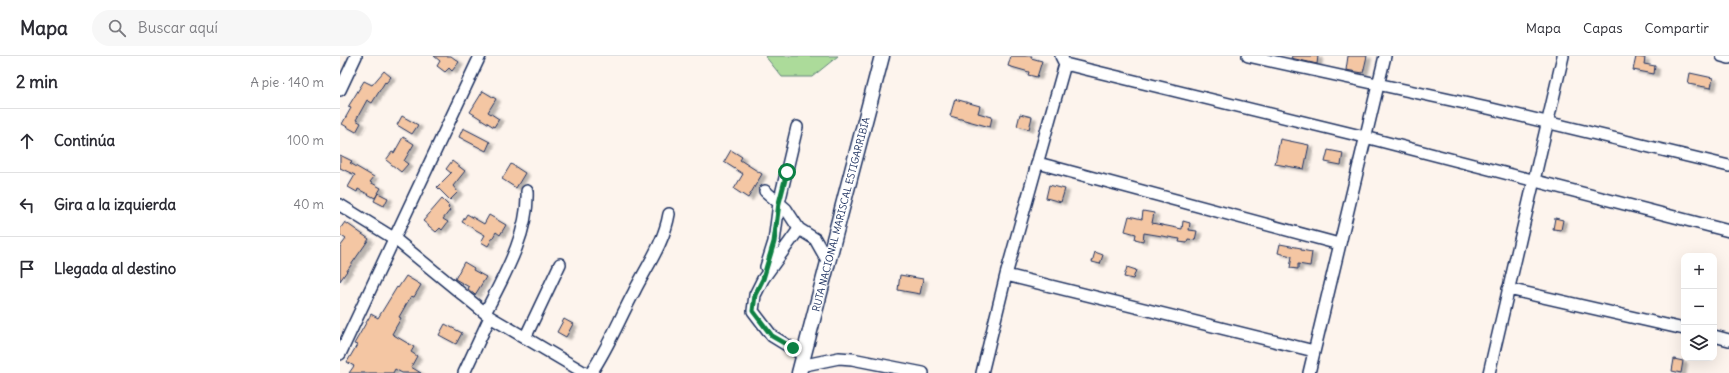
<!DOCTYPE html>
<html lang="es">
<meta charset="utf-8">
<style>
:root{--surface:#fff;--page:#f7f7f7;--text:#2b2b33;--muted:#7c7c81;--line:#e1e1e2}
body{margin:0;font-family:Delius,sans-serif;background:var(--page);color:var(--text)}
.controls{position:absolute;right:12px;bottom:12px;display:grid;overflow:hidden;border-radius:8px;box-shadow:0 4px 16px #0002}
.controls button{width:36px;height:36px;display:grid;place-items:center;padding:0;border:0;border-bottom:1px solid var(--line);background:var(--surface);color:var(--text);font:20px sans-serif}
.stop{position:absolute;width:12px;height:12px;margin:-9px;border:3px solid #0b8043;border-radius:50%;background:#fff}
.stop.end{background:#0b8043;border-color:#fff;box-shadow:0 1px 4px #0008}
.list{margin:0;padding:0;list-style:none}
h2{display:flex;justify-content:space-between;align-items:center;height:52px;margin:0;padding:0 16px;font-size:17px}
h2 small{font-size:13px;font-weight:400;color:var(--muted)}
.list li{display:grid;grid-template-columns:26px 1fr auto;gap:12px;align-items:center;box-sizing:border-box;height:64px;padding:0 16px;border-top:1px solid var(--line)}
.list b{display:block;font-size:15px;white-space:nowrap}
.list em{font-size:13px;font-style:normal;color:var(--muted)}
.icon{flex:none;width:22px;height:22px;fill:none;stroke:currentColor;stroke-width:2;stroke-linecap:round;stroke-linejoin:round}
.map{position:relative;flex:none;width:1389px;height:317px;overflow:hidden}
header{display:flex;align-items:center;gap:24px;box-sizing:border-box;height:56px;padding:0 20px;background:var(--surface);border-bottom:1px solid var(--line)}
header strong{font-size:19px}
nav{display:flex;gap:22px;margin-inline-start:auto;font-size:14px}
.search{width:280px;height:36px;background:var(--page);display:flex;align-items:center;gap:10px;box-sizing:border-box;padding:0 14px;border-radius:22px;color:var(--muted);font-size:15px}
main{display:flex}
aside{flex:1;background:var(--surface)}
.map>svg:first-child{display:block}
.green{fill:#acdb9a;stroke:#64857c}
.building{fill:#f4c6a3;stroke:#1b2f5e;filter:url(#shadow)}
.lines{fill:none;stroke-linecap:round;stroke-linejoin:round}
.minor-casing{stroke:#1b2f5e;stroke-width:14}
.major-casing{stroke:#1b2f5e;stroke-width:17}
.minor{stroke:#fff;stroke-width:11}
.major{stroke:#fff;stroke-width:14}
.route{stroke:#0b8043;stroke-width:5}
.labels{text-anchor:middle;stroke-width:3;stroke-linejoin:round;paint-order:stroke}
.street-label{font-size:10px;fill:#1b2f5e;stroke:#fff}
</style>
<header>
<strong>Mapa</strong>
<div class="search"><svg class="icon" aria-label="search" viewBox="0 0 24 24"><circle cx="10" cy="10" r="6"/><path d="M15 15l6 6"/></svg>Buscar aquí</div>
<nav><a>Mapa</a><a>Capas</a><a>Compartir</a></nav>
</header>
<main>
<aside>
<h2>2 min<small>A pie · 140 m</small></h2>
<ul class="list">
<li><svg class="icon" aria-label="ahead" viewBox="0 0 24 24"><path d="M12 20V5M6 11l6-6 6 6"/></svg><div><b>Continúa</b></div><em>100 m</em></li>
<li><svg class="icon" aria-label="left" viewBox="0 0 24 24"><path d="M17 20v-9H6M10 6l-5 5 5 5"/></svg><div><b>Gira a la izquierda</b></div><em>40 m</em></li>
<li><svg class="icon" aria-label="arrive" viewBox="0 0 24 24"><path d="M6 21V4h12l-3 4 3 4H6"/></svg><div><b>Llegada al destino</b></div></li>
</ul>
</aside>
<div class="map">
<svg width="1389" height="317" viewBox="0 0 1389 317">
<defs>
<filter id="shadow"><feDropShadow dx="4.5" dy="2.5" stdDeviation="1" flood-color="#0004"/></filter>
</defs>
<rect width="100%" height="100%" fill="#fdf4ed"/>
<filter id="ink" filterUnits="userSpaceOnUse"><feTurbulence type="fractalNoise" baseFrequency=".025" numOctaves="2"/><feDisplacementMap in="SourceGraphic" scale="8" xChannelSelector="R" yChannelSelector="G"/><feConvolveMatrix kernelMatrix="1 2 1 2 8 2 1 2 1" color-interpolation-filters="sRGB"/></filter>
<g filter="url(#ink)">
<!-- green -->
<path class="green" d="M 425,0 L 498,0 L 472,21 L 442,21 Z"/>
<!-- building -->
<path class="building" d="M 94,0 L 111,0 L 119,6 L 112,15 L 109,12 L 105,16 L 97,10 L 100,5 Z
M 671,0 L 692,0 L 691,2 L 702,5 L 697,21 L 688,19 L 689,16 L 668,10 Z
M 952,0 L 978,0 L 977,8 L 951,2 Z
M 1008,0 L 1027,0 L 1023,17 L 1006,14 Z
M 1296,1 L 1305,2 L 1304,8 L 1315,10 L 1314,18 L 1293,14 Z
M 44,15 L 51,21 L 46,27 L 45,26 L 32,47 L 27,44 L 16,64 L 21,67 L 16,76 L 2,68 L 11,52 L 8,51 L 24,25 L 32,29 Z
M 1350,17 L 1373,22 L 1371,32 L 1348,28 Z
M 143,35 L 156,43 L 148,56 L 159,63 L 154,71 L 130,56 Z
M 615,43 L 640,50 L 638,57 L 652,61 L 650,71 L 610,60 Z
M 680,58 L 692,61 L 689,73 L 677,70 Z
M 62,60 L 78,69 L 72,78 L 57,69 Z
M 123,72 L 150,86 L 146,95 L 119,81 Z
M 63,81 L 74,88 L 64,105 L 68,108 L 61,116 L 46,104 L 52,96 L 54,97 Z
M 940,83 L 969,89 L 964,113 L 935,108 Z
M 391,94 L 402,101 L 400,104 L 422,118 L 408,142 L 394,133 L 403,118 L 384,106 Z
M 988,94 L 1003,97 L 1001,109 L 985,106 Z
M 0,99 L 12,105 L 10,107 L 34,121 L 30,126 L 41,132 L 35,142 L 18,133 L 17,136 L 8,131 L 15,119 L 0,112 Z
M 112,105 L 125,115 L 113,130 L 118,136 L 110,144 L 97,131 L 111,117 L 106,113 Z
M 171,108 L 185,117 L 176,132 L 162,123 Z
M 709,129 L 725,133 L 721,146 L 706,142 Z
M 38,137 L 48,142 L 44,150 L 34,145 Z
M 102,143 L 109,150 L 108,152 L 110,154 L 103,163 L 108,166 L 102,174 L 100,172 L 96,176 L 83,165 Z
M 803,155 L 814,157 L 812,167 L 842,173 L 843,165 L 850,167 L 849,174 L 857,175 L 855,184 L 848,183 L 847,187 L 839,186 L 840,183 L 804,177 L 803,185 L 795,183 L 796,178 L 785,175 L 789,160 L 802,163 Z
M 127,158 L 144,168 L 149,159 L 166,169 L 160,179 L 156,176 L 148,190 L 141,186 L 145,179 L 122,166 Z
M 1215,162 L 1223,164 L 1221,174 L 1213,173 Z
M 5,166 L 29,183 L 0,225 L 0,191 L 6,183 L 0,179 L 0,173 Z
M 940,188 L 961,192 L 961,194 L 972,196 L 970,210 L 958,208 L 958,213 L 950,212 L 952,200 L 938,197 Z
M 755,196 L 763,199 L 760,208 L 752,206 Z
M 124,206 L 134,212 L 133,214 L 146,221 L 135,239 L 128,233 L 129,231 L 115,223 Z
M 787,211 L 796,214 L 793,223 L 784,221 Z
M 560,219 L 583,223 L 580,238 L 558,234 Z
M 66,220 L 81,229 L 74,241 L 71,240 L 59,261 L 61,262 L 52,278 L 74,291 L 71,296 L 77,300 L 71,311 L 81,317 L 62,317 L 55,313 L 53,317 L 9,317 L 14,310 L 7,306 L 17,289 L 14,288 L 31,258 L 38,262 L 57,231 L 58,232 Z
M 224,263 L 233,268 L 226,281 L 217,276 Z
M 105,268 L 122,277 L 116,288 L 99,279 Z
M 1334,303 L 1343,305 L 1341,317 L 1332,315 Z"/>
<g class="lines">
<!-- minor casing -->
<g class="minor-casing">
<path id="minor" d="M 908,0 L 1152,53 L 1389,110
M 1382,0 L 1389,2
M 725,8 L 1025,81 L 1389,175
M 0,34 L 16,0
M 698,107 L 999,188
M 425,135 L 446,153 L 459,173 L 475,183 L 488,206
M 0,149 L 55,183 L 150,261 L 245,317
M 459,173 L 423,223 L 415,239 L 413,255 L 432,280 L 463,299
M 426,211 L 434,186 L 439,147 L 457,71
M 666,219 L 974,295
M 1168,233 L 1344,273
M 145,257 C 164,220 189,177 187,135
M 1374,280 L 1389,284
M 185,282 L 220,208
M 0,298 L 140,0
M 460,310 L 499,302 L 512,303 L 583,317
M 124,317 L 150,261
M 251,317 C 269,290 279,264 294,236 C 307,210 324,187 329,158
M 642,317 L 666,219 L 725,8 L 721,0
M 969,317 L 1045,0
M 1149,317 L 1223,0"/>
</g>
<!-- major casing -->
<g class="major-casing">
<g id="major">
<path id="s1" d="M 459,317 L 542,0"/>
</g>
</g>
<!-- minor -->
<use href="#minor" class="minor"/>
<!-- major -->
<use href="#major" class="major"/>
</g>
</g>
<g class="lines" filter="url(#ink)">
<!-- route -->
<path class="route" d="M 447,116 L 439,147 L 434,186 L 423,223 L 415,239 L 413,255 L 432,280 L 453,292"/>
</g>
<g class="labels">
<!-- street labels -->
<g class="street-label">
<text dy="4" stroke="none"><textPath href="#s1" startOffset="164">RUTA NACIONAL MARISCAL ESTIGARRIBIA</textPath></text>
</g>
</g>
</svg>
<div class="controls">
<button>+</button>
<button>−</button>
<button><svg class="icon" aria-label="layers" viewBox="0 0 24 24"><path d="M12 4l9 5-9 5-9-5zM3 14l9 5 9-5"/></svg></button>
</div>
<div class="stop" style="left:447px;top:116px"></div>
<div class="stop end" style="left:453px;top:292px"></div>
</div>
</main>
